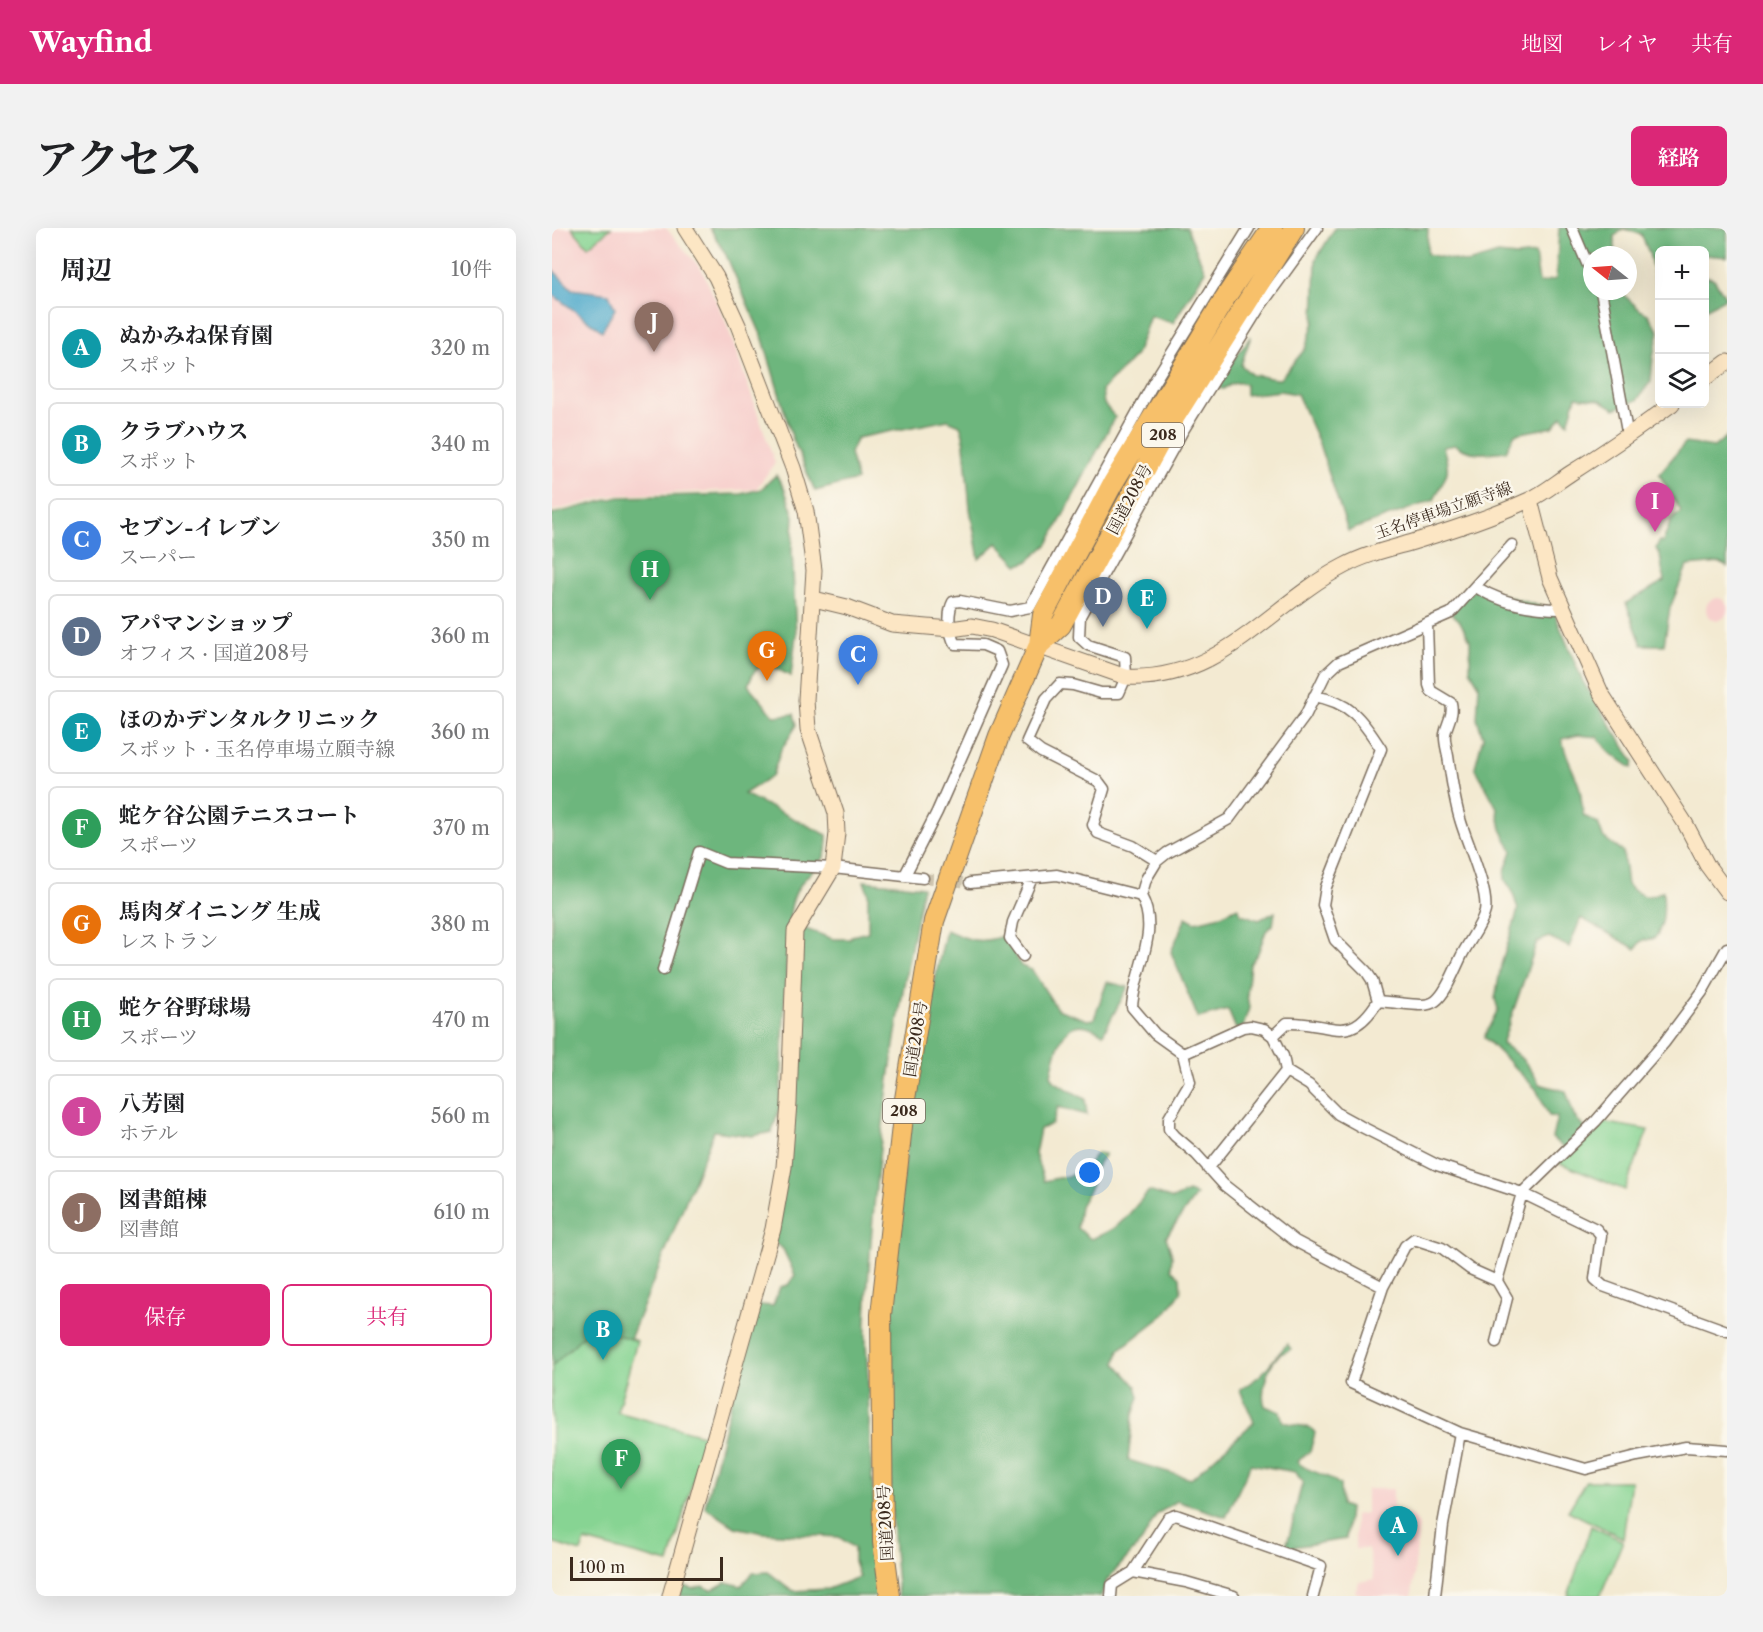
<!DOCTYPE html>
<html lang="ja">
<meta charset="utf-8">
<style>
:root{--surface:#fff;--page:#f2f2f2;--text:#202124;--muted:#757577;--line:#e0e0e0;--accent:#db2777}
body{margin:0;font-family:"Libre Caslon Text","Noto Serif JP",serif;background:var(--page);color:var(--text)}
.controls{position:absolute;right:18px;top:18px;display:grid;overflow:hidden;border-radius:9px;box-shadow:0 6px 24px #0002}
.controls button{width:54px;height:54px;display:grid;place-items:center;padding:0;border:0;border-bottom:2px solid var(--line);background:var(--surface);color:var(--text);font:30px sans-serif}
.compass{position:absolute;left:1031px;top:18px;width:54px;height:54px;border-radius:50%;background:var(--surface);box-shadow:0 6px 24px #0002;rotate:287deg}
.scale{position:absolute;left:18px;bottom:15px;width:153px;box-sizing:border-box;padding-left:6px;border:3px solid #3b2a1e;border-top:0;font-size:16px;line-height:21px;white-space:nowrap;color:#3b2a1e;-webkit-text-stroke:4px #fbf7ec;paint-order:stroke}
.you{position:absolute;left:538px;top:945px;width:21px;height:21px;margin:-15px;border:4px solid #fff;border-radius:50%;background:#1a73e8;box-shadow:0 0 0 9px #1a73e833}
.badge{display:grid;place-items:center;width:39px;height:39px;border-radius:50%;background:var(--accent);color:#fff;font-size:20px;font-weight:700}
.pin{position:absolute;translate:-50% -50px;filter:drop-shadow(0 2px 3px #0008)}
.pin::after{content:'';position:absolute;top:32px;width:21px;height:18px;background:inherit;clip-path:polygon(0 0,100% 0,50% 100%)}
.list{margin:0;padding:0;list-style:none}
h2{display:flex;justify-content:space-between;align-items:center;height:78px;margin:0;padding:0 24px;font-size:26px}
h2 small{font-size:20px;font-weight:400;color:var(--muted)}
.list li{display:grid;grid-template-columns:39px 1fr auto;gap:18px;align-items:center;box-sizing:border-box;height:84px;margin:0 12px 12px;padding:0 12px;border:2px solid var(--line);border-radius:9px}
.list b{display:block;font-size:22px;white-space:nowrap}
.list p{margin:0;font-size:20px;white-space:nowrap;color:var(--muted)}
.list em{font-size:20px;font-style:normal;color:var(--muted)}
.actions{display:flex;gap:12px;padding:18px 24px}
.actions a{flex:1;padding:14px 0;border:2px solid var(--accent);border-radius:9px;text-align:center;font-size:21px;color:var(--accent)}
.actions .main{background:var(--accent);color:#fff}
.icon{flex:none;width:33px;height:33px;fill:none;stroke:currentColor;stroke-width:2;stroke-linecap:round;stroke-linejoin:round}
.map{position:relative;flex:none;width:1175px;height:1368px;overflow:hidden;border-radius:9px}
header{display:flex;align-items:center;gap:36px;box-sizing:border-box;height:84px;padding:0 30px;background:var(--accent);color:#fff}
header strong{font-size:28px}
nav{display:flex;gap:33px;margin-inline-start:auto;font-size:21px}
.intro{display:flex;align-items:center;justify-content:space-between;box-sizing:border-box;height:144px;padding:0 36px}
h1{margin:0;font-size:42px}
.button{padding:15px 27px;border-radius:9px;background:var(--accent);color:#fff;font-size:21px;font-weight:700}
main{display:flex;gap:36px;padding:0 36px}
aside{flex:1;background:var(--surface);border-radius:9px;box-shadow:0 6px 24px #0002}
.map>svg:first-child{display:block}
.built{fill:#f7d0cd}
.green{fill:#87d493;stroke:#617f58;stroke-width:1.5}
.forest{fill:#6db67d;stroke:#54704e;stroke-width:1.5}
.water{fill:#4da9cb;stroke:#446a74;stroke-width:1.5}
.lines{fill:none;stroke-linecap:round;stroke-linejoin:round}
.street-tunnel{stroke:#cec4ae;stroke-width:10;stroke-dasharray:10 5;stroke-linecap:butt}
.street-casing{stroke:#7b6d5d;stroke-width:13}
.secondary-casing{stroke:#7b6d5d;stroke-width:17}
.highway-casing{stroke:#7b6d5d;stroke-width:22}
.street{stroke:#fff;stroke-width:10}
.secondary{stroke:#fce6c4;stroke-width:15}
.highway{stroke:#f7c06b;stroke-width:20}
.labels{text-anchor:middle;stroke-width:5;stroke-linejoin:round;paint-order:stroke}
.shield{fill:#fbf7ec;stroke:#75685c;stroke-width:1.5}
.shield-label{font-size:15px;font-weight:bold;fill:#3b2a1e}
.street-label{font-size:16px;fill:#3b2a1e;stroke:#fbf7ec}
</style>
<header>
<strong>Wayfind</strong>
<nav><a>地図</a><a>レイヤ</a><a>共有</a></nav>
</header>
<div class="intro"><h1>アクセス</h1><a class="button">経路</a></div>
<main>
<aside>
<h2>周辺<small>10件</small></h2>
<ul class="list">
<li><span class="badge" style="background:#0f9aa8">A</span><div><b>ぬかみね保育園</b><p>スポット</p></div><em>320 m</em></li>
<li><span class="badge" style="background:#0f9aa8">B</span><div><b>クラブハウス</b><p>スポット</p></div><em>340 m</em></li>
<li><span class="badge" style="background:#3f7fe0">C</span><div><b>セブン-イレブン</b><p>スーパー</p></div><em>350 m</em></li>
<li><span class="badge" style="background:#5c6f8a">D</span><div><b>アパマンショップ</b><p>オフィス · 国道208号</p></div><em>360 m</em></li>
<li><span class="badge" style="background:#0f9aa8">E</span><div><b>ほのかデンタルクリニック</b><p>スポット · 玉名停車場立願寺線</p></div><em>360 m</em></li>
<li><span class="badge" style="background:#2e9e5b">F</span><div><b>蛇ケ谷公園テニスコート</b><p>スポーツ</p></div><em>370 m</em></li>
<li><span class="badge" style="background:#e8710a">G</span><div><b>馬肉ダイニング 生成</b><p>レストラン</p></div><em>380 m</em></li>
<li><span class="badge" style="background:#2e9e5b">H</span><div><b>蛇ケ谷野球場</b><p>スポーツ</p></div><em>470 m</em></li>
<li><span class="badge" style="background:#d1479c">I</span><div><b>八芳園</b><p>ホテル</p></div><em>560 m</em></li>
<li><span class="badge" style="background:#8d6e63">J</span><div><b>図書館棟</b><p>図書館</p></div><em>610 m</em></li>
</ul>
<div class="actions"><a class="main">保存</a><a>共有</a></div>
</aside>
<div class="map">
<svg width="1175" height="1368" viewBox="0 0 1175 1368">
<rect width="100%" height="100%" fill="#fbf7ec"/>
<filter id="ink" filterUnits="userSpaceOnUse"><feTurbulence type="fractalNoise" baseFrequency=".0167" numOctaves="2"/><feDisplacementMap in="SourceGraphic" scale="12" xChannelSelector="R" yChannelSelector="G"/><feConvolveMatrix kernelMatrix="1 2 1 2 8 2 1 2 1" color-interpolation-filters="sRGB"/></filter>
<filter id="wash" filterUnits="userSpaceOnUse"><feTurbulence type="fractalNoise" baseFrequency=".008" numOctaves="4" result="noise"/><feDisplacementMap in="SourceGraphic" scale="24" xChannelSelector="R" yChannelSelector="G"/><feGaussianBlur stdDeviation="1.35" result="paint"/><feColorMatrix in="noise" values="0 0 0 0 0 0 0 0 0 0 0 0 0 0 0 0 0 1.4 0 .05"/><feComposite in="paint" operator="in"/></filter>
<g filter="url(#wash)">
<rect width="100%" height="100%" fill="#f3ead2"/>
<!-- built -->
<path class="built" d="M 0,0 L 114,0 L 150,42 L 174,95 L 223,235 L 204,261 L 63,267 L 0,283 Z
M1154 381a11 11 0 1 1 22 0a11 11 0 1 1-22 0Z
M 814,1261 L 841,1261 L 841,1283 L 860,1288 L 867,1297 L 860,1368 L 812,1368 L 803,1364 L 807,1354 L 822,1351 L 816,1321 L 803,1321 L 803,1287 L 814,1285 Z"/>
<!-- green -->
<path class="green" d="M 20,0 L 59,0 L 36,19 Z
M 1044,893 L 1096,902 L 1073,962 L 1002,933 Z
M 40,1099 L 85,1113 L 65,1184 L 154,1208 L 117,1335 L 33,1313 L 29,1324 L 0,1315 L 0,1138 Z
M 1034,1253 L 1079,1253 L 1071,1310 L 1016,1283 Z
M 1039,1298 L 1071,1313 L 1048,1368 L 1016,1368 Z"/>
<!-- forest -->
<path class="forest" d="M 158,0 L 635,0 L 653,43 L 621,95 L 598,88 L 584,127 L 550,162 L 552,176 L 563,189 L 496,316 L 475,334 L 466,337 L 445,315 L 427,331 L 418,281 L 411,206 L 408,197 L 396,192 L 305,210 L 298,225 L 305,252 L 263,263 L 240,209 L 211,111 L 174,27 Z
M 783,0 L 876,0 L 875,26 L 916,35 L 946,26 L 965,28 L 983,26 L 987,55 L 1004,51 L 1007,0 L 1175,0 L 1175,29 L 1153,27 L 1152,22 L 1108,22 L 1107,70 L 1097,25 L 1089,6 L 1071,1 L 1063,8 L 1063,27 L 1040,27 L 1040,63 L 1072,63 L 1072,67 L 1088,82 L 1096,86 L 1107,104 L 1101,129 L 1099,153 L 1085,172 L 1063,181 L 1048,172 L 1024,169 L 1016,195 L 1010,188 L 1001,199 L 963,206 L 954,223 C 934,225 920,228 903,217 L 891,219 C 900,249 894,245 882,272 L 796,303 L 766,213 L 745,166 L 728,163 L 694,167 L 694,156 C 684,153 680,156 671,161 L 662,159 L 699,108 L 689,137 L 700,147 C 710,147 717,151 728,151 L 753,121 L 762,94 L 764,31 Z
M 1153,48 L 1162,51 L 1174,70 L 1153,81 Z
M 1175,208 L 1175,339 L 1168,335 L 1135,338 L 1118,380 L 1112,417 L 1090,417 L 1074,375 L 1112,353 L 1108,327 L 1104,321 L 1107,313 L 1111,314 L 1119,292 L 1129,283 L 1107,246 L 1133,215 L 1162,219 Z
M 224,247 L 232,260 L 242,288 L 240,322 L 244,407 L 239,448 L 213,435 L 202,444 L 196,457 L 222,488 L 242,486 L 245,497 L 229,522 L 220,548 L 192,566 L 275,607 C 276,638 264,635 249,656 C 239,669 238,685 236,702 L 228,878 L 220,904 L 200,908 L 162,903 L 78,1111 L 40,1099 L 0,1138 L 0,286 L 67,269 L 189,266 L 209,261 Z
M 924,359 L 1001,382 L 1031,454 L 1082,534 L 1080,540 L 1058,525 L 1045,509 L 1026,507 L 1010,511 C 1013,529 1022,542 1027,558 C 1030,568 1029,578 1032,588 L 1046,595 L 1051,609 L 1071,624 L 1075,657 C 1089,669 1095,672 1111,663 C 1112,681 1113,695 1103,710 L 1089,713 L 1084,721 L 1029,690 L 1017,719 L 997,709 L 985,714 L 950,816 C 968,827 978,837 987,856 L 1014,863 L 1022,888 L 1035,902 L 1013,921 L 1000,910 L 1005,889 L 997,888 L 984,861 L 932,809 L 946,781 L 943,771 L 949,737 L 966,682 L 960,662 L 953,652 L 953,643 L 960,623 L 949,601 L 945,580 L 923,539 L 931,509 L 925,491 L 927,457 L 918,442 L 918,412 L 907,392 L 899,385 Z
M 312,653 L 371,659 C 341,801 321,946 314,1091 C 313,1111 315,1131 316,1150 C 317,1223 323,1295 329,1368 L 128,1368 L 130,1357 L 141,1361 L 150,1358 L 160,1362 L 174,1354 L 189,1358 L 201,1345 L 216,1344 L 241,1363 L 276,1361 L 307,1349 L 302,1334 L 302,1320 L 287,1309 L 211,1305 L 183,1299 L 153,1279 L 202,1080 L 208,1077 L 221,1078 L 228,1059 L 236,1057 L 243,1047 L 231,1021 L 221,1014 L 243,756 L 251,700 L 281,711 L 298,711 L 300,708 L 316,704 L 316,665 Z
M 686,679 L 689,686 L 707,692 L 723,684 L 721,697 L 714,703 L 706,725 L 698,736 L 695,767 L 697,780 L 691,799 L 684,801 L 676,782 L 646,790 L 619,724 L 634,689 L 643,694 L 665,689 Z
M 394,702 C 414,711 428,717 450,708 L 461,723 L 469,738 L 480,742 L 505,781 L 535,792 L 542,791 L 555,754 L 576,759 L 551,806 C 513,780 505,817 499,847 L 503,854 L 533,871 L 535,887 L 506,879 L 500,896 L 488,901 L 483,926 L 492,953 L 529,945 L 545,925 L 553,926 L 542,942 L 540,957 L 528,978 L 525,1000 L 539,1011 C 573,998 574,988 597,963 L 621,971 L 636,964 L 644,967 L 614,1009 L 620,1027 L 619,1041 L 628,1049 L 629,1064 L 613,1086 L 567,1122 L 564,1135 L 584,1158 L 587,1169 L 581,1187 L 576,1232 L 639,1251 L 702,1194 L 688,1162 L 709,1147 L 735,1116 L 739,1121 C 736,1123 729,1125 726,1128 C 715,1139 708,1165 713,1178 L 728,1184 L 731,1194 L 759,1200 L 763,1205 L 758,1223 L 745,1234 C 758,1246 776,1245 788,1257 L 789,1277 L 797,1280 L 794,1311 L 733,1320 C 742,1298 743,1276 751,1254 L 743,1244 L 699,1236 L 674,1289 L 625,1273 L 605,1286 L 590,1313 L 555,1352 L 549,1368 L 346,1368 C 324,1146 344,919 394,702 Z"/>
<!-- water -->
<path class="water" d="M 0,41 L 20,61 L 57,66 L 63,81 L 50,103 L 0,66 Z"/>
</g>
<g filter="url(#ink)">
<g class="lines">
<!-- street-tunnel -->
<path class="street-tunnel" d="M 371,650 L 418,655"/>
<!-- street casing -->
<g class="street-casing">
<path id="street" d="M 1020,0 L 1040,47
M 1049,63 L 1076,209
M 960,317 L 899,385 L 787,434 L 773,447 L 753,488 L 677,591 L 615,625 L 605,633 L 594,651 L 589,668 C 609,704 582,742 580,779 L 603,806 L 631,826 L 638,854 L 617,890 L 617,901 L 623,908 L 644,926 L 672,957 L 743,1013 L 831,1059 L 799,1155 L 908,1205 L 1034,1241 L 1085,1228 L 1134,1219 L 1175,1222
M 924,359 C 949,375 980,381 1010,381
M 605,633 L 581,618 L 546,605 L 541,597 L 552,561 L 546,553 L 489,524 L 475,513 L 494,471 L 508,456 L 521,457 L 549,465 L 567,465 L 574,449 L 573,429 L 536,417 L 527,409 L 528,388 L 630,204 L 707,80 L 765,0
M 353,647 L 385,584 L 450,437 L 445,423 L 431,417 L 403,416 C 397,406 395,385 401,374 L 408,373 L 458,383 L 478,379 L 602,154 L 697,0
M 418,655 L 505,647 L 589,668
M 471,728 L 458,710 L 461,694 L 480,650
M 111,742 L 147,624 L 174,635 L 281,640 L 371,650
M 826,773 C 885,778 882,788 908,731 C 915,715 929,700 933,683 C 937,662 914,613 908,591 C 902,571 899,548 896,528 C 895,522 892,512 893,506 C 895,494 902,488 899,475 L 879,463 L 877,457 L 875,397
M 721,808 L 735,795 C 779,793 797,820 826,773 L 820,752 L 814,743 L 783,712 L 771,677 L 774,659 L 829,521 C 810,491 798,474 762,468
M 631,826 L 691,799 L 699,798 L 712,801 L 721,808 L 731,828 L 734,843 L 757,857 L 786,886 L 808,898 L 885,937 L 970,965 L 1044,1001 L 1049,1007 L 1043,1051 L 1051,1058 L 1175,1103
M 656,941 L 734,843
M 831,1059 L 853,1018 L 862,1011 L 890,1020 L 918,1041 L 945,1053
M 944,1114 L 955,1070 L 945,1053 L 970,965 L 1044,893 L 1112,815 L 1150,764 L 1175,720
M 581,1344 L 634,1354 L 682,1368
M 559,1368 L 560,1357 L 581,1344 L 616,1290 L 624,1287 L 769,1338 L 761,1368
M 883,1368 L 891,1297 L 908,1205"/>
</g>
<!-- secondary casing -->
<g class="secondary-casing">
<path id="secondary" d="M 1152,151 L 1175,134
M 978,272 L 998,350 L 1049,465 L 1133,595 L 1155,637 L 1175,664
M 262,371 L 295,379 L 340,396 L 399,401 L 420,398 L 440,402 L 574,449 C 669,454 717,377 792,338 C 814,326 837,321 861,314 C 899,302 940,289 977,272 C 991,266 1005,254 1019,245 C 1054,223 1087,200 1120,176
M 118,1368 L 221,1001 L 232,939 L 237,875 L 243,703 L 281,640 L 285,605 L 284,585 L 256,501 L 254,472 L 262,342 L 254,283 L 241,240 L 186,97 L 164,49 L 133,0"/>
</g>
<!-- highway casing -->
<g class="highway-casing">
<path id="highway" d="M 487,417 L 509,397 L 615,201 L 742,0
M 338,1368 L 331,1314 L 329,1087 L 353,871 L 382,693 L 447,508 L 487,417 L 491,387 L 561,255 L 673,70 L 720,0"/>
</g>
<!-- street -->
<use href="#street" class="street"/>
<!-- secondary -->
<use href="#secondary" class="secondary"/>
<!-- highway -->
<use href="#highway" class="highway"/>
</g>
</g>
<g class="labels">
<!-- shield labels -->
<g class="shield">
<rect x="590" y="195" width="42" height="24" rx="4.5"/>
<rect x="331" y="871" width="42" height="24" rx="4.5"/>
</g>
<g class="shield-label">
<text x="611" y="212">208</text>
<text x="352" y="888">208</text>
</g>
<!-- street labels -->
<g class="street-label">
<text transform="translate(577 271) rotate(-62)" y="6">国道208号</text>
<text transform="translate(891 282) rotate(-19)" y="6">玉名停車場立願寺線</text>
<text transform="translate(363 811) rotate(-81)" y="6">国道208号</text>
<text transform="translate(333 1295) rotate(-93)" y="6">国道208号</text>
</g>
</g>
</svg>
<div class="controls">
<button>+</button>
<button>−</button>
<button><svg class="icon" aria-label="layers" viewBox="0 0 24 24"><path d="M12 4l9 5-9 5-9-5zM3 14l9 5 9-5"/></svg></button>
</div>
<svg class="compass" viewBox="-18 -18 36 36"><path d="M0-13l5 13h-10z" fill="#e53935"/><path d="M0 13l5-13h-10z" fill="#757577"/></svg>
<div class="scale">100 m</div>
<div class="you"></div>
<div class="pin badge" style="left:846px;top:1328px;background:#0f9aa8">A</div>
<div class="pin badge" style="left:51px;top:1132px;background:#0f9aa8">B</div>
<div class="pin badge" style="left:306px;top:457px;background:#3f7fe0">C</div>
<div class="pin badge" style="left:551px;top:399px;background:#5c6f8a">D</div>
<div class="pin badge" style="left:595px;top:401px;background:#0f9aa8">E</div>
<div class="pin badge" style="left:69px;top:1261px;background:#2e9e5b">F</div>
<div class="pin badge" style="left:215px;top:453px;background:#e8710a">G</div>
<div class="pin badge" style="left:98px;top:372px;background:#2e9e5b">H</div>
<div class="pin badge" style="left:1103px;top:304px;background:#d1479c">I</div>
<div class="pin badge" style="left:102px;top:124px;background:#8d6e63">J</div>
</div>
</main>
